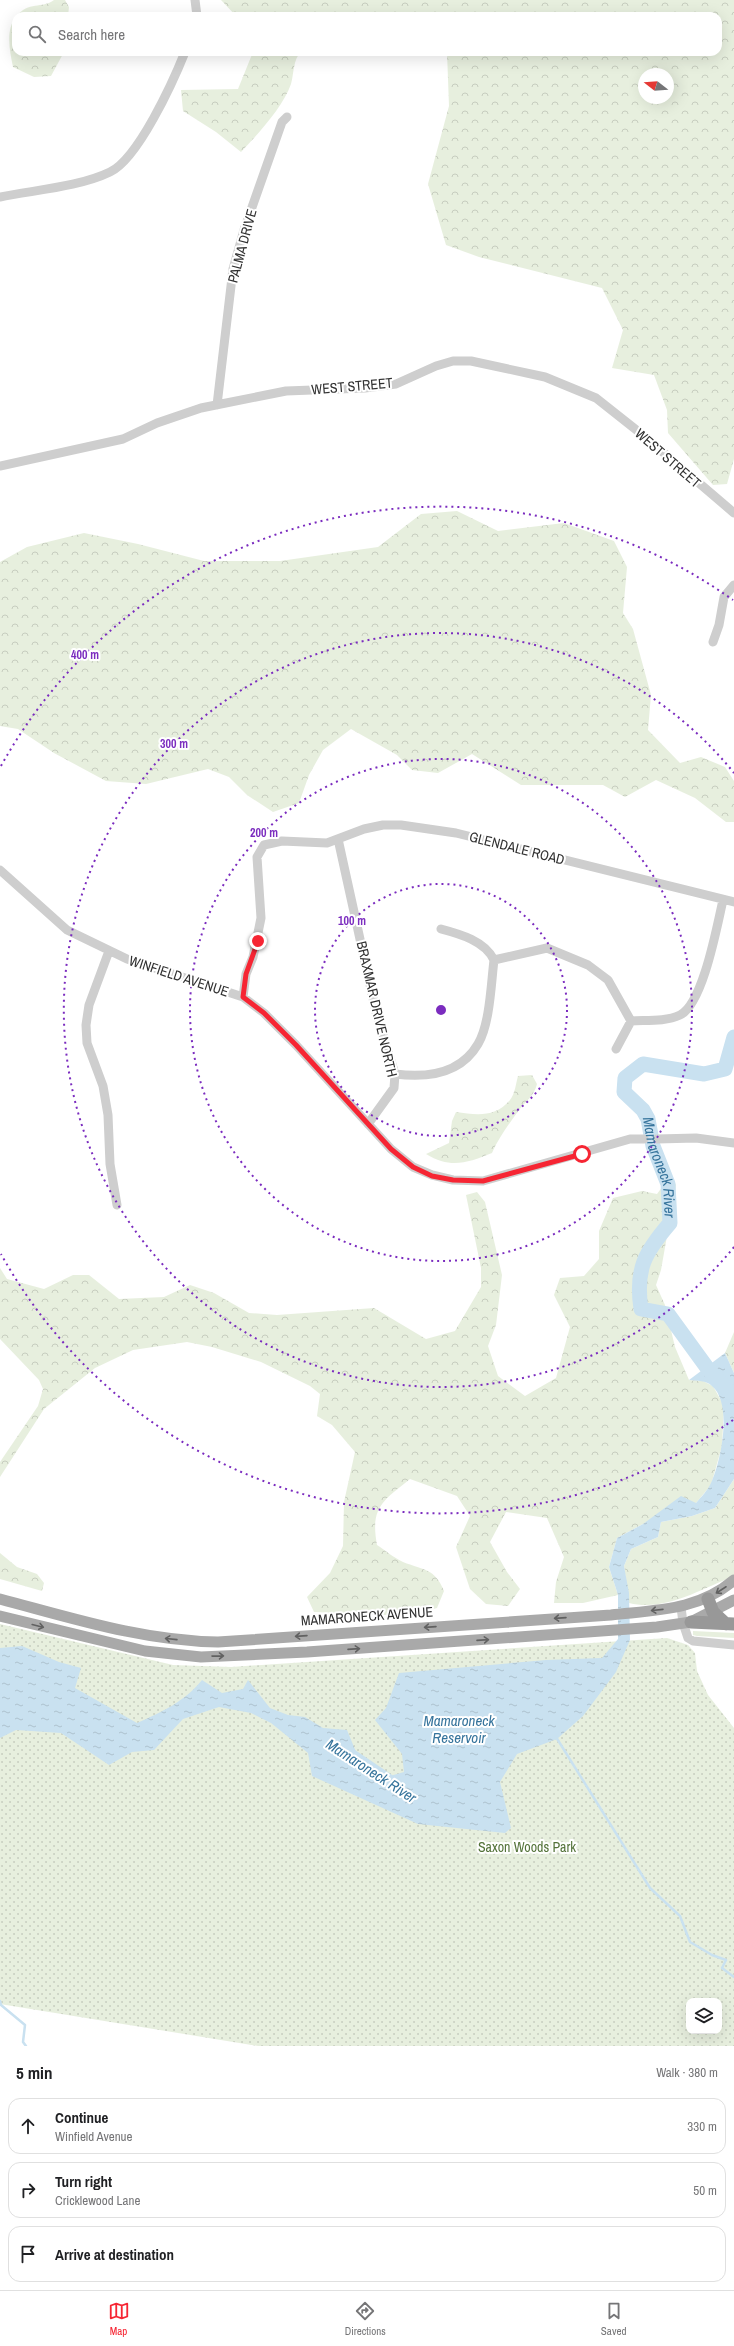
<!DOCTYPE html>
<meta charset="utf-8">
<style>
:root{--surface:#fff;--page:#f2f2f2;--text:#202124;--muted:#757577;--line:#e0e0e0;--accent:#f62533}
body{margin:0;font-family:"Archivo Narrow",sans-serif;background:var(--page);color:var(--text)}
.controls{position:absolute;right:12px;bottom:12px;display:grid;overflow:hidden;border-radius:8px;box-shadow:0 4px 16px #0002}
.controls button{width:36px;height:36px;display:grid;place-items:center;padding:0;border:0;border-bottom:1px solid var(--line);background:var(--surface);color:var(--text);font:20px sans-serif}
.compass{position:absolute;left:638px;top:68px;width:36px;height:36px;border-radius:50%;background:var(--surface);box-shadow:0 4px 16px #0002;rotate:287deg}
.stop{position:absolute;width:12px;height:12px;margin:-9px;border:3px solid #f62533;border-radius:50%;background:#fff}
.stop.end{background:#f62533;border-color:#fff;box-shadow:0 1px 4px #0008}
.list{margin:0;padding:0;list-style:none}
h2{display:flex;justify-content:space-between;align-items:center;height:52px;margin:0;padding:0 16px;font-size:17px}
h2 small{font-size:13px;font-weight:400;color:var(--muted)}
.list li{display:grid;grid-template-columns:26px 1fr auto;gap:12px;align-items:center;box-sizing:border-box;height:56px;margin:0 8px 8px;padding:0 8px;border:1px solid var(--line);border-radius:12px}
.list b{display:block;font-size:15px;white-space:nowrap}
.list p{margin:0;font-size:13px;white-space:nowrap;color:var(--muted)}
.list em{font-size:13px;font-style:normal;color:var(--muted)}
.icon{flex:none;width:22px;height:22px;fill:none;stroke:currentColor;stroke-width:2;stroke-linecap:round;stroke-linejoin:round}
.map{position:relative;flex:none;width:734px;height:2046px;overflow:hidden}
.search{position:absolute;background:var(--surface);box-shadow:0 4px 16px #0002;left:12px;right:12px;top:12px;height:44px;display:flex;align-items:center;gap:10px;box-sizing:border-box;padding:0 14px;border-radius:12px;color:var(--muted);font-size:15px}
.sheet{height:244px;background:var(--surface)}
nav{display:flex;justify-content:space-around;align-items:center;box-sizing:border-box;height:56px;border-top:1px solid var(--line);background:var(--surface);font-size:11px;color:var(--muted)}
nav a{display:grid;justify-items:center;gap:2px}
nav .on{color:var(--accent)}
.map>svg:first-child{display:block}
.green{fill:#e7efde}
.forest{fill:url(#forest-crowns);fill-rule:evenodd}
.park{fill:url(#park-dots);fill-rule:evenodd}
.water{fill:url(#water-ripples)}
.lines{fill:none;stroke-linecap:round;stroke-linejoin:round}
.stream{stroke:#c9e1f0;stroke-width:2.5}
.river{stroke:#c9e1f0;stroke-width:15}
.minor{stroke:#cecece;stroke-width:9}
.major{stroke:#a9a9a9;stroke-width:11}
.highway{stroke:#989898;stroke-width:13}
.oneway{stroke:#616161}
.route{stroke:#f62533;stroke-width:5}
.ring{fill:none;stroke:#7b2cbf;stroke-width:2;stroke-dasharray:2 4}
.labels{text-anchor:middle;stroke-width:4;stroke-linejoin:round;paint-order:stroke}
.street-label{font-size:14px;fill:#313131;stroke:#fff}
.park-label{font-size:14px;fill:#537239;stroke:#fff}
.water-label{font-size:15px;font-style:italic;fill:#36749c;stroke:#fff}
.centre{fill:#7b2cbf;stroke:#fff;stroke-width:2}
.ring-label{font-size:12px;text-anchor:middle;font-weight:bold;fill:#7b2cbf;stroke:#fff;stroke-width:4;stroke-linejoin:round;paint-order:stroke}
</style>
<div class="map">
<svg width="734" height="2046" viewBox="0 0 734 2046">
<defs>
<pattern id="forest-crowns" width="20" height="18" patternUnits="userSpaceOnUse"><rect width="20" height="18" fill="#e7efde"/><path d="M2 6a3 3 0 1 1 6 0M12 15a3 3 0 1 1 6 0" fill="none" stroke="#c7cdbf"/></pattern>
<pattern id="park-dots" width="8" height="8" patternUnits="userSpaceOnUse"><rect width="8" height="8" fill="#e7efde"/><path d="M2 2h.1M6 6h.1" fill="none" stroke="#c7cdbf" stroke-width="1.8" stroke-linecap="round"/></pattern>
<pattern id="water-ripples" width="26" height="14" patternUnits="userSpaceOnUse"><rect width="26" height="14" fill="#c9e1f0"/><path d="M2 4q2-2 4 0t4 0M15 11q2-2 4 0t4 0" fill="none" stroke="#adc2ce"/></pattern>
</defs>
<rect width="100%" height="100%" fill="#fff"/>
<!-- green -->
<path class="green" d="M 693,1631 L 734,1633 L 734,1638 L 697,1636 L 693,1635 Z"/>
<!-- forest -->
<path class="forest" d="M 54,0 L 65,0 L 69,7 L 68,16 L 17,16 C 28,1 42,9 54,0 Z
M 221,0 L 734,0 L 734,459 L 727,484 L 713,485 L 668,433 L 667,410 L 654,375 L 612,368 L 623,330 L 602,288 L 479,257 L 446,245 L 428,184 L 449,106 L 447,52 L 718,52 L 718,16 L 236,16 ZM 644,74 L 668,74 L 668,98 L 644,98 Z
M 16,17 L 16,52 L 64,52 L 51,76 L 34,77 L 13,67 C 10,52 5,30 16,17 Z
M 253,52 L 301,52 C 293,59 294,74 291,84 C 283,107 258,134 241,152 L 216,132 L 183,111 L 181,90 L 238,89 Z
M 457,511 L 498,531 L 564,523 L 614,541 L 627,567 L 623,613 L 633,629 L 651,695 L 648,730 L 680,763 L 701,757 L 725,767 L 734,781 L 734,822 L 726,822 L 695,798 L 656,780 L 625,797 L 603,785 L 521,785 L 472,754 L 438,773 L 412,770 L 397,755 L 351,729 L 323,750 L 309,775 L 299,803 L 273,812 L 247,795 L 229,777 L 208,769 L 146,784 L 106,781 L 54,753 L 18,729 L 0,726 L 0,562 L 27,547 L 84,533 L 138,544 L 204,561 L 280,561 L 378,547 L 421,514 Z
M 532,1075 L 537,1084 C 534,1096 526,1101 519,1110 C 509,1124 499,1137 492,1153 C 467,1163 451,1169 426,1154 L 449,1143 L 452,1121 L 456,1112 C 476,1115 495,1118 510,1100 C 515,1094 516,1083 518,1076 Z
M 671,1175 L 676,1185 L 661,1270 L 656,1285 L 665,1305 L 675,1347 L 689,1380 L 703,1381 L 713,1386 L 724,1406 L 722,1446 L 711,1485 L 696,1503 L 643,1524 L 617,1538 L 609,1567 L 618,1595 L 583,1603 L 554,1603 L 556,1582 L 564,1557 L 547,1518 L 506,1512 L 490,1542 L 507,1572 L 520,1589 L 508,1606 L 486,1604 L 470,1589 L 456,1547 L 470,1516 L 457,1496 L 410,1479 C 383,1501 370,1507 377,1545 C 385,1550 394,1558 403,1562 C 423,1570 435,1568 444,1591 L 437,1608 L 409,1616 L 314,1612 L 307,1597 L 330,1573 L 343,1546 L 344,1502 L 355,1452 L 332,1425 L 317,1416 L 320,1394 L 310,1386 L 261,1362 L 212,1347 L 187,1342 L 133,1350 L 95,1368 L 44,1409 L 0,1477 L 0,1462 L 38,1406 L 43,1389 L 39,1380 L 0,1339 L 0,1268 L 7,1279 L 44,1289 L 73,1275 L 89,1275 L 119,1299 L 164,1297 L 190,1285 L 214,1293 L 249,1313 L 277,1315 L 374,1308 L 426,1339 L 455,1331 L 481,1287 L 481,1268 L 466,1195 L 477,1192 L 485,1202 L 502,1275 L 496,1325 L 488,1346 L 498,1376 L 525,1396 L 556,1378 L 570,1327 L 554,1295 L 560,1278 L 584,1276 L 599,1259 L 599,1231 L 613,1198 L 642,1191 L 657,1194 Z
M 734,1332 L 734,1373 L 725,1353 Z
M 734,1479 L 734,1576 C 701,1589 665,1612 629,1603 L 624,1566 L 631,1549 L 658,1537 L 661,1522 L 692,1516 L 715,1508 Z
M 0,1553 L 17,1567 L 37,1574 L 44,1583 L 42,1591 L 0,1579 Z"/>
<!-- park -->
<path class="park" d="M 0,1624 L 173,1665 L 231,1667 L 667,1638 L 688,1645 L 695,1653 L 697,1671 L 708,1695 L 734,1728 L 734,2046 L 258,2046 L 0,2004 ZM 689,2001 L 719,2001 L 719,2031 L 689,2031 Z"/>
<!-- water -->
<path class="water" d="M 725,1353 L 734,1373 L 734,1479 L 715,1508 L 692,1516 L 661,1522 L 658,1537 L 631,1549 L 624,1566 L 629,1593 L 630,1640 L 616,1672 L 583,1716 L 557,1739 L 517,1754 L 500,1782 L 511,1828 L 505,1833 L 418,1824 L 312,1776 L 308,1753 L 271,1723 L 251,1713 L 219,1707 L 183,1719 L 154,1750 L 132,1752 L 109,1765 L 61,1733 L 16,1730 L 0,1738 L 0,1648 L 22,1646 L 59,1662 L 81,1668 L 75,1688 L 137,1723 C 162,1712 184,1702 202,1680 L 222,1693 L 243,1689 L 248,1680 L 270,1708 L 288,1715 L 305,1717 L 323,1728 L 347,1730 L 363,1769 L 383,1778 L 404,1772 L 402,1754 L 375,1720 L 386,1708 L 399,1673 L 546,1660 L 602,1658 L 618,1639 L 618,1595 L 609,1567 L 617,1538 L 643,1524 L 681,1496 L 696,1503 C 701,1497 708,1490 711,1483 C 721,1461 733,1404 712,1386 C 706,1380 697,1381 689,1380 Z"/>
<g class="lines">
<!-- stream -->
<path class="stream" d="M 556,1737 L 650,1888 L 680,1916 L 690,1942 L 712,1955 L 726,1960 L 722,1968 L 734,1977
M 0,2001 L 1,2005 L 25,2025 L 23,2042 L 26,2046"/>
<!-- river -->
<g class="river">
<path id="s1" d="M 734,1037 L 725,1069 L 704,1074 L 643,1064 L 625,1078 L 624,1092 L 643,1110 L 648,1119 L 653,1146 L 668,1184 L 670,1223 C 645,1252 635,1269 641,1309 L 668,1314 L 708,1369 L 734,1396"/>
<path d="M 343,1751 L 398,1788"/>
</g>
<!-- minor -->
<path class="minor" d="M 195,0 L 197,16
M 0,197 C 34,190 79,187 110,172 C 138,159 173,82 185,52
M 217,405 L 233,269 L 244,230 L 282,122 L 287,117
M 0,466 L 123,439 L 157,423 L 201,408 L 286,391 L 365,388 L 396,384 L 436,366 L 453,361 L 471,361 L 545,377 L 596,398 L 644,436 L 734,513
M 713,642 L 719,625 L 724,597 L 734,585
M 338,839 L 376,1012 L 395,1074 L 394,1088 L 368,1124
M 0,870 L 67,930 L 127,959 L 243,997 L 264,1013 L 296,1045 L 391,1149 L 413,1167 L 432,1175 L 453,1180 L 483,1181 L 630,1139 L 644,1139
M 441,929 C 460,934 485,941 494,960
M 109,951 L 89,1005 L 86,1025 L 87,1043 L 103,1086 L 108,1115 L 110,1164 L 117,1205
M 243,997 L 246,974 L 253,957 L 261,918 L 257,857 L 264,845 L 282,841 L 327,843 L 364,829 L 383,825 L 401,825 L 456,833 L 734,902
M 616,1049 L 631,1021
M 395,1074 C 426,1078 460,1075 478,1044 C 490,1024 491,984 494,960 L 547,948 L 588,965 L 608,980 L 631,1021 C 646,1020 665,1022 680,1015 C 703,1004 717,926 723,900
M 657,1139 L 696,1138 L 734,1143
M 681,1607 L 683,1623 L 688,1638 L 693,1641 L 734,1645"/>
<!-- major -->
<path class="major" d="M 0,1599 C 72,1618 143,1641 218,1642 L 611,1615 C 655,1610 698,1611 734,1580
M 0,1616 L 145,1651 L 201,1657 L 307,1652 L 657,1627 L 691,1622 L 734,1600"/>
<!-- highway -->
<path class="highway" d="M 708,1599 L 713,1612 L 726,1624
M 691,1622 L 734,1624"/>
</g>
<!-- one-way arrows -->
<defs><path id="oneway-shaft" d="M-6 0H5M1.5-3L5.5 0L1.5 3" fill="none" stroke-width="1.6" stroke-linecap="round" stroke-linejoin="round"/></defs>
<g class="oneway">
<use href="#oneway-shaft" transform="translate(721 1590) rotate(147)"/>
<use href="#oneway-shaft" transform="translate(657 1610) rotate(174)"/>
<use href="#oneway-shaft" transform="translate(560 1618) rotate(176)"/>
<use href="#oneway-shaft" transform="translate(38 1626) rotate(14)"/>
<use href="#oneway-shaft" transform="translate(430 1627) rotate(176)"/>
<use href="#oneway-shaft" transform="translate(301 1636) rotate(176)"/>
<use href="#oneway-shaft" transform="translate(171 1639) rotate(-174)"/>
<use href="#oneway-shaft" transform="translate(483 1640) rotate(-4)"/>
<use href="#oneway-shaft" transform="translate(354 1649) rotate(-4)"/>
<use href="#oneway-shaft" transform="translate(218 1656) rotate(-1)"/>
</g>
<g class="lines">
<!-- route -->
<path class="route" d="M 258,941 L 246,974 L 243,997 L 264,1013 L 296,1045 L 391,1149 L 413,1167 L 432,1176 L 453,1180 L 483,1181 L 582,1154"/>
</g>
<!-- distance rings -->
<g class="ring">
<circle cx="441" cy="1010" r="126"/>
<circle cx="441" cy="1010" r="251"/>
<path d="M734 1247A377 377 0 1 1 734 773"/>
<path d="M733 1420A503 503 0 0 1 1 1254M1 766A503 503 0 0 1 733 600"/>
</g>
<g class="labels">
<!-- street labels -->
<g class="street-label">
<text transform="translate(242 246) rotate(-75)" y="5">PALMA DRIVE</text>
<text transform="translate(352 386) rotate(-5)" y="5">WEST STREET</text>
<text transform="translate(668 458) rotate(41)" y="5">WEST STREET</text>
<text transform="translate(517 848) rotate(14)" y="5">GLENDALE ROAD</text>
<text transform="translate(179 976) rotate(18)" y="5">WINFIELD AVENUE</text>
<text transform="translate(377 1009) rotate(77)" y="5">BRAXMAR DRIVE NORTH</text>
<text transform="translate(367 1616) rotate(-4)" y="5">MAMARONECK AVENUE</text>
</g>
<!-- park labels -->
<g class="park-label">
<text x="527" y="1852">Saxon Woods Park</text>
</g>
<!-- water labels -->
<g class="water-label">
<text dy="5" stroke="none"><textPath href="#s1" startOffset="240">Mamaroneck River</textPath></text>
<text x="459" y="1726">Mamaroneck<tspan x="459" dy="17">Reservoir</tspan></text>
<text transform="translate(371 1771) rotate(33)" y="5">Mamaroneck River</text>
</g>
</g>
<circle cx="441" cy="1010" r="6" class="centre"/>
<g class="ring-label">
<text x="85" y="659">400 m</text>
<text x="174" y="748">300 m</text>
<text x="264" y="837">200 m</text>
<text x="352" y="925">100 m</text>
</g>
</svg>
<div class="controls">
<button><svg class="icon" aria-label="layers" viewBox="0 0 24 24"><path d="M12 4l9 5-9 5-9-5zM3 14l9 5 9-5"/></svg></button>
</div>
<svg class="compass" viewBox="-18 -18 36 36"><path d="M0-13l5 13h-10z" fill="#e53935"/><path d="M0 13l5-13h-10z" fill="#757577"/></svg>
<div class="stop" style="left:582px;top:1154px"></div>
<div class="stop end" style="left:258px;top:941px"></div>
<div class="search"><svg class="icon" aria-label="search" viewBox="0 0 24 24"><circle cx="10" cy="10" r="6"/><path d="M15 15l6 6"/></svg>Search here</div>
</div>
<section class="sheet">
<h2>5 min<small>Walk · 380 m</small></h2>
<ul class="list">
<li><svg class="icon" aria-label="ahead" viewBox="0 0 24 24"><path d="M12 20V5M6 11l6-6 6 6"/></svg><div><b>Continue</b><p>Winfield Avenue</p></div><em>330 m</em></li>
<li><svg class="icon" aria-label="right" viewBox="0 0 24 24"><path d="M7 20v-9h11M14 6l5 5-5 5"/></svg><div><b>Turn right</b><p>Cricklewood Lane</p></div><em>50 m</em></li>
<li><svg class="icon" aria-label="arrive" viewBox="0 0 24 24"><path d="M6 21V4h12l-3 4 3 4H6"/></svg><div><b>Arrive at destination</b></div></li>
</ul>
</section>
<nav>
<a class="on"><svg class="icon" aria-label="map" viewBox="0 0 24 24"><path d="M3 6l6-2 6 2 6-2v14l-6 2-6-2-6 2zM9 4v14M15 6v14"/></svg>Map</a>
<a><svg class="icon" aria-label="directions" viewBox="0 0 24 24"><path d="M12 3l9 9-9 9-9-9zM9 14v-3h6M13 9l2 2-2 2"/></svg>Directions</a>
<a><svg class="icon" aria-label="saved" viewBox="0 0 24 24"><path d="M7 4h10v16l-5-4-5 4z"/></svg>Saved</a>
</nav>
